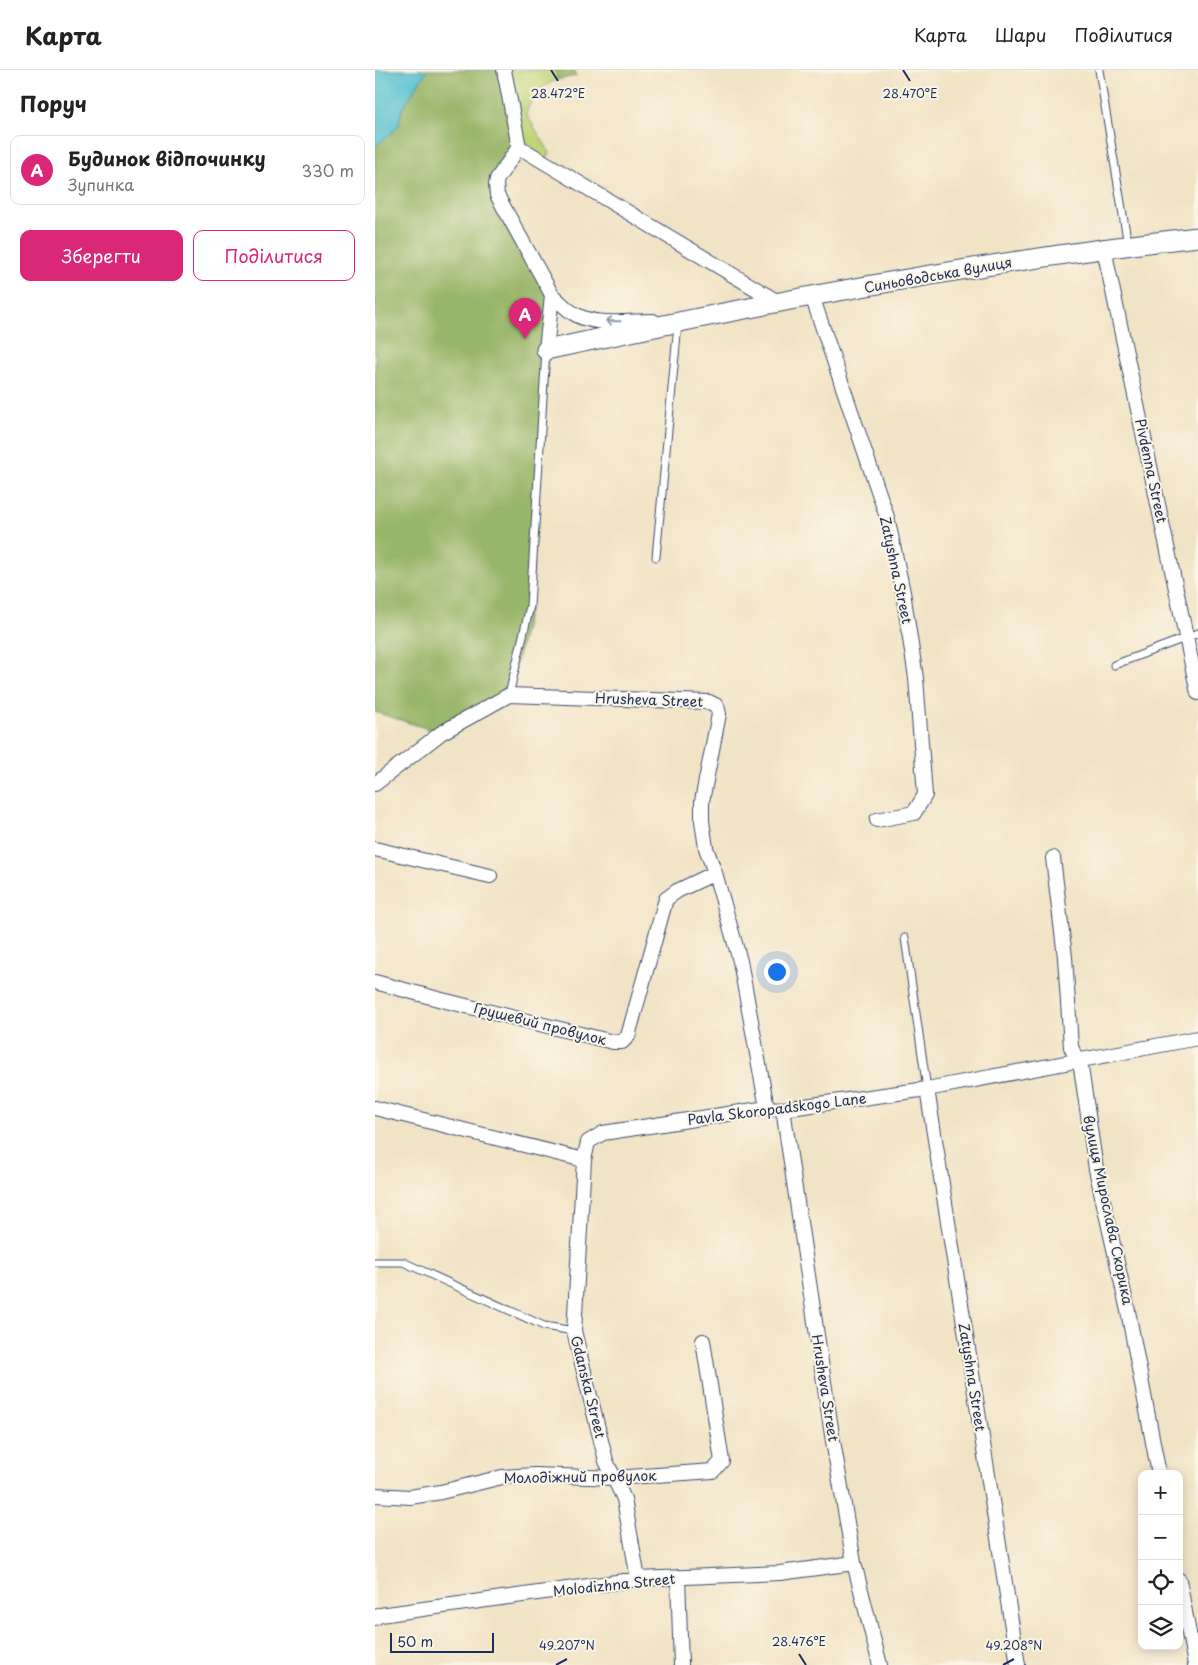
<!DOCTYPE html>
<html lang="uk">
<meta charset="utf-8">
<style>
:root{--surface:#fff;--page:#f2f2f2;--text:#222;--muted:#767676;--line:#e0e0e0;--accent:#db2777}
body{margin:0;font-family:"Playpen Sans",sans-serif;background:var(--page);color:var(--text)}
.controls{position:absolute;right:15px;bottom:15px;display:grid;overflow:hidden;border-radius:10px;box-shadow:0 2px 12px #0003}
.controls button{width:45px;height:45px;display:grid;place-items:center;padding:0;border:0;border-bottom:1px solid var(--line);background:var(--surface);color:var(--text);font:25px sans-serif}
.scale{position:absolute;left:15px;bottom:12px;width:104px;box-sizing:border-box;padding-left:5px;border:2px solid #1b2f5e;border-top:0;font-size:14px;line-height:18px;white-space:nowrap;color:#1b2f5e;-webkit-text-stroke:4px #fcf5e5;paint-order:stroke}
.you{position:absolute;left:401px;top:901px;width:18px;height:18px;margin:-12px;border:4px solid #fff;border-radius:50%;background:#1a73e8;box-shadow:0 0 0 8px #1a73e833}
.badge{display:grid;place-items:center;width:32px;height:32px;border-radius:50%;background:var(--accent);color:#fff;font-size:16px;font-weight:700}
.pin{position:absolute;translate:-50% -41px;filter:drop-shadow(0 1px 2px #0008)}
.pin::after{content:'';position:absolute;top:26px;width:18px;height:15px;background:inherit;clip-path:polygon(0 0,100% 0,50% 100%)}
.list{margin:0;padding:0;list-style:none}
h2{display:flex;justify-content:space-between;align-items:center;height:65px;margin:0;padding:0 20px;font-size:21px}
h2 small{font-size:16px;font-weight:400;color:var(--muted)}
.list li{display:grid;grid-template-columns:32px 1fr auto;gap:15px;align-items:center;box-sizing:border-box;height:70px;margin:0 10px 10px;padding:0 10px;border:1px solid var(--line);border-radius:10px}
.list b{display:block;font-size:19px;white-space:nowrap}
.list p{margin:0;font-size:16px;white-space:nowrap;color:var(--muted)}
.list em{font-size:16px;font-style:normal;color:var(--muted)}
.actions{display:flex;gap:10px;padding:15px 20px}
.actions a{flex:1;padding:11px 0;border:1px solid var(--accent);border-radius:10px;text-align:center;font-size:18px;color:var(--accent)}
.actions .main{background:var(--accent);color:#fff}
.icon{flex:none;width:28px;height:28px;fill:none;stroke:currentColor;stroke-width:2;stroke-linecap:round;stroke-linejoin:round}
.map{position:relative;flex:none;width:823px;height:1595px;overflow:hidden}
header{display:flex;align-items:center;gap:30px;box-sizing:border-box;height:70px;padding:0 25px;background:var(--surface);border-bottom:1px solid var(--line)}
header strong{font-size:24px}
nav{display:flex;gap:28px;margin-inline-start:auto;font-size:18px}
main{display:flex}
aside{flex:1;background:var(--surface)}
.map>svg:first-child{display:block}
.green{fill:#c0d579;stroke:#6e826c}
.forest{fill:#98b669;stroke:#5a7264}
.water{fill:#56c1d1;stroke:#387898}
.lines{fill:none;stroke-linecap:round;stroke-linejoin:round}
.lane-casing{stroke:#3b4a6d;stroke-width:9}
.street-casing{stroke:#3b4a6d;stroke-width:16}
.secondary-casing{stroke:#3b4a6d;stroke-width:21}
.lane{stroke:#fff;stroke-width:7}
.street{stroke:#fff;stroke-width:14}
.secondary{stroke:#fff;stroke-width:19}
.oneway{stroke:#8d97ae}
.ticks{fill:none;stroke:#1b2f5e;stroke-width:2}
.labels{text-anchor:middle;stroke-width:4;stroke-linejoin:round;paint-order:stroke}
.street-label{font-size:14px;fill:#1b2f5e;stroke:#fcf5e5}
.ticks-label{font-size:12px;text-anchor:middle;fill:#1b2f5e;stroke:#fcf5e5;stroke-width:4;stroke-linejoin:round;paint-order:stroke}
</style>
<header>
<strong>Карта</strong>
<nav><a>Карта</a><a>Шари</a><a>Поділитися</a></nav>
</header>
<main>
<aside>
<h2>Поруч<small></small></h2>
<ul class="list">
<li><span class="badge">A</span><div><b>Будинок відпочинку</b><p>Зупинка</p></div><em>330 m</em></li>
</ul>
<div class="actions"><a class="main">Зберегти</a><a>Поділитися</a></div>
</aside>
<div class="map">
<svg width="823" height="1595" viewBox="0 0 823 1595">
<rect width="100%" height="100%" fill="#fcf5e5"/>
<filter id="ink" filterUnits="userSpaceOnUse"><feTurbulence type="fractalNoise" baseFrequency=".02" numOctaves="2"/><feDisplacementMap in="SourceGraphic" scale="10" xChannelSelector="R" yChannelSelector="G"/><feConvolveMatrix kernelMatrix="1 2 1 2 8 2 1 2 1" color-interpolation-filters="sRGB"/></filter>
<filter id="wash" filterUnits="userSpaceOnUse"><feTurbulence type="fractalNoise" baseFrequency=".0096" numOctaves="4" result="noise"/><feDisplacementMap in="SourceGraphic" scale="20" xChannelSelector="R" yChannelSelector="G"/><feGaussianBlur stdDeviation="1.12" result="paint"/><feColorMatrix in="noise" values="0 0 0 0 0 0 0 0 0 0 0 0 0 0 0 0 0 1.4 0 .05"/><feComposite in="paint" operator="in"/></filter>
<g filter="url(#wash)">
<rect width="100%" height="100%" fill="#f1e3c5"/>
<!-- green -->
<path class="green" d="M 129,0 L 181,0 L 182,10 C 163,17 158,25 151,44 L 175,83 L 170,92 L 144,77 Z"/>
<!-- forest -->
<path class="forest" d="M 52,0 L 129,0 L 144,77 L 121,114 L 177,225 L 155,536 L 134,625 L 66,663 L 0,642 L 0,77 L 23,57 L 27,39 Z
M 181,0 L 200,0 L 201,6 L 182,10 Z"/>
<!-- water -->
<path class="water" d="M 0,0 L 52,0 L 27,39 L 23,57 L 0,77 Z"/>
</g>
<g filter="url(#ink)">
<g class="lines">
<!-- lane casing -->
<g class="lane-casing">
<path id="lane" d="M 724,0 L 753,175
M 281,487 L 303,254
M 739,595 L 823,563
M 134,625 L 155,536 L 171,280
M 530,868 L 552,1019
M 0,1192 L 28,1192 L 169,1256 L 199,1261"/>
</g>
<!-- street casing -->
<g class="street-casing">
<path id="street" d="M 129,0 L 144,77
M 729,179 L 823,623
M 177,225 L 122,125 L 121,114 L 122,109 L 144,77 L 403,232
M 437,226 L 512,447 L 528,522 L 541,608 L 550,725 L 539,743 L 502,750
M 171,280 L 177,225 C 184,231 190,238 198,243 C 219,257 253,251 278,251
M 0,714 L 66,663 L 134,625 L 334,632 L 342,636 L 344,644 L 327,731 L 327,751 L 331,778 L 340,803 L 365,891 L 392,1038
M 0,779 L 115,806
M 678,788 L 690,887 L 696,977 L 706,998 L 721,1099 L 753,1241 L 784,1404
M 0,912 L 67,930 L 238,972 L 247,972 L 253,966 L 291,829 L 302,821 L 340,803
M 552,1019 L 643,1595
M 0,1038 L 209,1090 L 213,1072 L 228,1063 L 392,1038 L 408,1039 L 552,1019 L 823,968
M 408,1039 L 457,1365 L 479,1493 L 505,1595
M 209,1090 L 199,1261 L 231,1391 L 249,1429 L 263,1509
M 0,1425 L 35,1427 L 66,1422 L 127,1407 L 160,1405 L 240,1408 L 338,1401 L 347,1391 L 328,1271
M 303,1507 L 306,1595
M 804,1510 L 820,1595
M 0,1548 L 5,1545 L 263,1509 L 405,1503 L 479,1493"/>
</g>
<!-- secondary casing -->
<g class="secondary-casing">
<path id="secondary" d="M 171,280 C 386,233 604,192 823,167"/>
</g>
<!-- lane -->
<use href="#lane" class="lane"/>
<!-- street -->
<use href="#street" class="street"/>
<!-- secondary -->
<use href="#secondary" class="secondary"/>
</g>
<!-- one-way arrows -->
<defs><path id="oneway-shaft" d="M-6 0H5M1.5-3L5.5 0L1.5 3" fill="none" stroke-width="1.6" stroke-linecap="round" stroke-linejoin="round" transform="scale(1.25)"/></defs>
<use class="oneway" href="#oneway-shaft" transform="translate(238 251) rotate(-179)"/>
</g>
<!-- ticks -->
<path class="ticks" d="M 176,0 L 183,11M 528,0 L 535,11M 424,1584 L 431,1595M 181,1595 L 192,1589M 628,1595 L 639,1589"/>
<g class="labels">
<!-- street labels -->
<g class="street-label">
<text transform="translate(563 205) rotate(-10)" y="5">Синьоводська вулиця</text>
<text transform="translate(776 401) rotate(78)" y="5">Pivdenna Street</text>
<text transform="translate(521 500) rotate(78)" y="5">Zatyshna Street</text>
<text transform="translate(274 630) rotate(2)" y="5">Hrusheva Street</text>
<text transform="translate(165 954) rotate(14)" y="5">Грушевий провулок</text>
<text transform="translate(402 1039) rotate(-7)" y="5">Pavla Skoropadskogo Lane</text>
<text transform="translate(733 1140) rotate(78)" y="5">вулиця Мирослава Скорика</text>
<text transform="translate(597 1307) rotate(81)" y="5">Zatyshna Street</text>
<text transform="translate(213 1317) rotate(76)" y="5">Gdanska Street</text>
<text transform="translate(450 1318) rotate(81)" y="5">Hrusheva Street</text>
<text transform="translate(205 1407) rotate(-1)" y="5">Молодіжний провулок</text>
<text transform="translate(239 1515) rotate(-6)" y="5">Molodizhna Street</text>
</g>
</g>
<g class="ticks-label">
<text x="183" y="28">28.472°E</text>
<text x="535" y="28">28.470°E</text>
<text x="424" y="1576">28.476°E</text>
<text x="192" y="1580">49.207°N</text>
<text x="639" y="1580">49.208°N</text>
</g>
</svg>
<div class="controls">
<button>+</button>
<button>−</button>
<button><svg class="icon" aria-label="locate" viewBox="0 0 24 24"><circle cx="12" cy="12" r="6"/><path d="M12 2v4M12 18v4M2 12h4M18 12h4"/></svg></button>
<button><svg class="icon" aria-label="layers" viewBox="0 0 24 24"><path d="M12 4l9 5-9 5-9-5zM3 14l9 5 9-5"/></svg></button>
</div>
<div class="scale">50 m</div>
<div class="you"></div>
<div class="pin badge" style="left:150px;top:269px">A</div>
</div>
</main>
